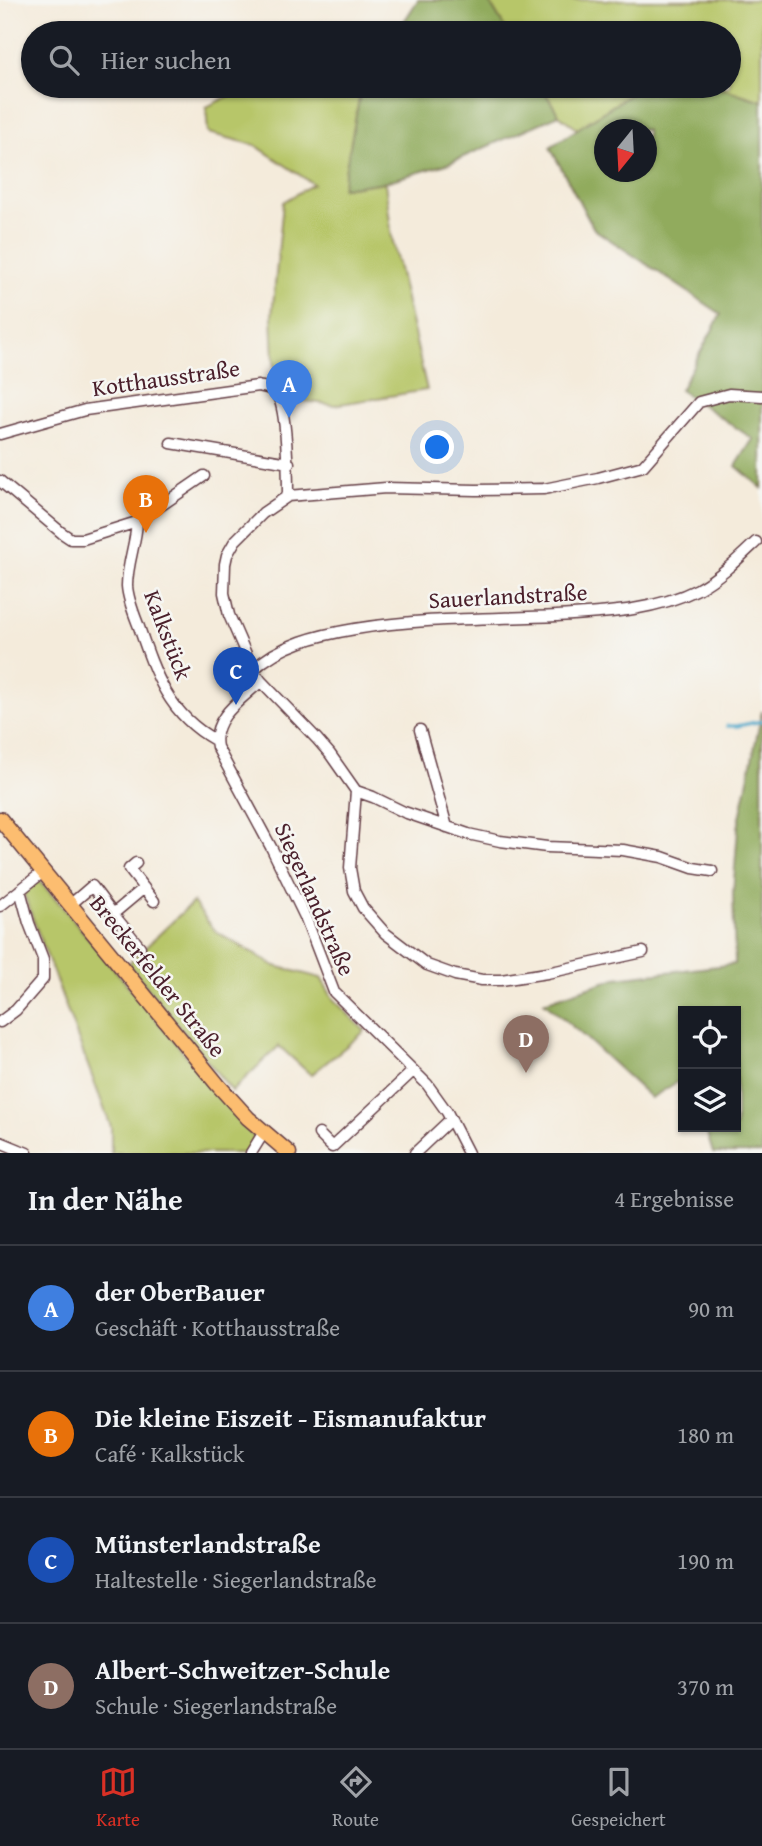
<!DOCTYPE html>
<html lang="de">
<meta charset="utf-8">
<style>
:root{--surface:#171b24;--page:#20242c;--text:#f1f3f6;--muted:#9ea1a6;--line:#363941;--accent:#d93025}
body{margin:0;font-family:"Gentium Book Plus",serif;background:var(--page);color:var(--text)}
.controls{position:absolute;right:21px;bottom:21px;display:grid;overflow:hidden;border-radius:0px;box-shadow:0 2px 5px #0004}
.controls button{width:63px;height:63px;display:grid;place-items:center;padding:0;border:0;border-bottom:2px solid var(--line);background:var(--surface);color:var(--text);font:35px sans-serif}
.compass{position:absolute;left:594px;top:119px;width:63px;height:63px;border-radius:50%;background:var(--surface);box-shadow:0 2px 5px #0004;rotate:198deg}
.you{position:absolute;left:438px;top:448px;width:24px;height:24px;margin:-18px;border:5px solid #fff;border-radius:50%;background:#1a73e8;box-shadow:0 0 0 10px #1a73e833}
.badge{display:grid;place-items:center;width:46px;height:46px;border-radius:50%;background:var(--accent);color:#fff;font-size:23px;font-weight:700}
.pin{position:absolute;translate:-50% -58px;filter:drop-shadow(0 2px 4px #0008)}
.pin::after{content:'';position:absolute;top:37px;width:24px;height:21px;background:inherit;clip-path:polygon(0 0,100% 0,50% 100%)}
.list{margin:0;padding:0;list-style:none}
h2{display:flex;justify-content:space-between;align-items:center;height:91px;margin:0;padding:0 28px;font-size:30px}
h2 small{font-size:23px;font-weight:400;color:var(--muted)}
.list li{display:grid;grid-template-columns:46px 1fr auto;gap:21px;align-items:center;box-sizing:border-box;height:126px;padding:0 28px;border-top:2px solid var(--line)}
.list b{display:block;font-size:26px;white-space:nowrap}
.list p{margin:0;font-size:23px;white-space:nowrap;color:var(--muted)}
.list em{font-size:23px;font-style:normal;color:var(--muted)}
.icon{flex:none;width:38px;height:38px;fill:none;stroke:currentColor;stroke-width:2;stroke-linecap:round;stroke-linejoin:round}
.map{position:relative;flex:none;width:762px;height:1153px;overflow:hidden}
.search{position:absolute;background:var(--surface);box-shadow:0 2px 5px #0004;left:21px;right:21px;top:21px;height:77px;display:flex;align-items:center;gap:18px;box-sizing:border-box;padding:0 24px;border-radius:38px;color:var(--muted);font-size:26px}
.sheet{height:595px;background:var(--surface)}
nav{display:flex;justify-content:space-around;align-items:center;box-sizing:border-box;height:98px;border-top:2px solid var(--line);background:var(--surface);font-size:19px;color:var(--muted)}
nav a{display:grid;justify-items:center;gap:4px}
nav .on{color:var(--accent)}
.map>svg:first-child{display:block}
.green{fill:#b7c669;stroke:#80724a;stroke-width:2}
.forest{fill:#91ab5d;stroke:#6e6544;stroke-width:2;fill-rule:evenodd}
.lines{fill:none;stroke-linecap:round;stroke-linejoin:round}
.stream{stroke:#4aa7c9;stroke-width:3.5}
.minor-casing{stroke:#643e45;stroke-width:13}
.major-casing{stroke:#643e45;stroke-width:17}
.minor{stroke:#fff;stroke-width:10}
.major{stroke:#fcbd6f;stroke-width:14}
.labels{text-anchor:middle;stroke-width:5;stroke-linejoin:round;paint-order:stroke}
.street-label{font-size:23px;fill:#4a1f2b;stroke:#f6f6f2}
</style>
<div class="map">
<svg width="762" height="1153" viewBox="0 0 762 1153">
<rect width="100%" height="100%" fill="#f6f6f2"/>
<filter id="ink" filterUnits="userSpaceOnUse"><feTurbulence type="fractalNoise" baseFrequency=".0143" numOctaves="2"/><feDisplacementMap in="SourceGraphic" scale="14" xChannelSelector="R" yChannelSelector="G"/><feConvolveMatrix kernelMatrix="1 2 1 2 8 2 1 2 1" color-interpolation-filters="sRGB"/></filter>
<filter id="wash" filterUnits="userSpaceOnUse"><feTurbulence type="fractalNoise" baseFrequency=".00686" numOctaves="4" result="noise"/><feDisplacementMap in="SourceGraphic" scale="28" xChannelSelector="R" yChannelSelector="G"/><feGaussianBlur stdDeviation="1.57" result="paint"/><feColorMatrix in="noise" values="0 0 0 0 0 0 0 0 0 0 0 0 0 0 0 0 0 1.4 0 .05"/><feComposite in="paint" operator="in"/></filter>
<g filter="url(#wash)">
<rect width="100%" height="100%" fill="#f4ebdb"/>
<!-- green -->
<path class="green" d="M 488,0 L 762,0 L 762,101 L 715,86 L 729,86 L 729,33 L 508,33 Z
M 250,86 L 379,86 L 361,89 L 343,188 L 385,182 L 392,238 L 427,390 L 334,405 L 297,400 L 275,381 L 272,316 L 283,202 L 313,184 L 255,145 L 208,133 L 206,107 Z
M 541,86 L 643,86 L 577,129 L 559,115 Z
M 39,881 L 56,899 L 255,1138 L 247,1153 L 111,1153 L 111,1127 L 23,892 Z
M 193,902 L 215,931 L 275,966 L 321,978 L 334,1000 L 365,1031 L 311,1075 L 279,1046 L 232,1091 L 128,964 Z"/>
<!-- forest -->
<path class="forest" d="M 418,0 L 488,0 L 508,33 L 404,33 L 399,29 Z
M 379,86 L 541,86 L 559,115 L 447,164 L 385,182 L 342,188 L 361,89 Z
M 643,86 L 715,86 L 762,101 L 762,488 L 736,466 L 753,439 L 680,390 L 721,314 L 594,229 L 550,147 ZM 604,130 L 646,130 L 646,172 L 604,172 Z
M 762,711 L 762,1153 L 713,1153 L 705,1127 L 736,1127 L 736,1011 L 683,1011 L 683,1087 L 679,1081 L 651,1098 L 587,1039 L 544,1002 L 616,978 L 735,964 L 733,893 L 738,828 Z"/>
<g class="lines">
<!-- stream -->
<path class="stream" d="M 727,726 L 737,726 L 762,721"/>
</g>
</g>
<g filter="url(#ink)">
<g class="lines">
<!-- minor casing -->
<g class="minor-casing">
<path id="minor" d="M 0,434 L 85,410 L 258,386 C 266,388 272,388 277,395 C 287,408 288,477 288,496
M 171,443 L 289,463
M 0,481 L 62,533 L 71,539 L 83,539 L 137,522 L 204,476
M 137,522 C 136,543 127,564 127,586 C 128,600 134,614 139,627 C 155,674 169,715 215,740
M 253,670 C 280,644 319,635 355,629 C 422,618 490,619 557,616 C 604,613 655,611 698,589 C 720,577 738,559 756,542
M 261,681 C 242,699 211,718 217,747 L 272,849 L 306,919 L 334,992 L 427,1084 L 447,1112 L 468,1153
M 420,730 L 447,827
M 356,791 L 373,797 L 404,812 L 468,834 L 500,841 L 547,847 L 623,850 L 662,857 L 693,868 L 712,871
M 136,863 L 129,869 L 154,901
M 70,905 L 92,886 L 113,914 L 144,888
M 0,906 L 43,872
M 113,914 L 140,947
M 643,952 L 547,973 L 501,980 L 482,980 L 455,975 L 427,965 L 385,933 L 363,908 L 354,891 L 350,868 L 356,791 L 330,754 L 317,739 L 261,681 L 253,670 L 229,615 L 224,593 L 225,564 L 227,555 L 235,541 L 263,513 L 288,496 L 386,488 L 476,490 L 544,489 L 598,478 L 643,466 L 699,402 L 729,394 L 762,396
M 0,1022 L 16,1010 L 43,979 L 43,959 L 29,923 L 20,890
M 319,1134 L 332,1147 L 413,1071
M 0,1142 L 27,1153
M 251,1153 L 264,1132
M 415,1153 L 451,1119"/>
</g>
<!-- major casing -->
<g class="major-casing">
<path id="major" d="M 0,819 L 218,1085 L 248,1118 L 289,1153"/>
</g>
<!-- minor -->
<use href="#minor" class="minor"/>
<!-- major -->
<use href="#major" class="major"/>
</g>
</g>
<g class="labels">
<!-- street labels -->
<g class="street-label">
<text transform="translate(166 378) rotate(-8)" y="8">Kotthausstraße</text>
<text transform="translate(508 596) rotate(-3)" y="8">Sauerlandstraße</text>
<text transform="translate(168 635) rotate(69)" y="8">Kalkstück</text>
<text transform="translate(315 899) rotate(66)" y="8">Siegerlandstraße</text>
<text transform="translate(158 976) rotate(51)" y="8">Breckerfelder Straße</text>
</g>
</g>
</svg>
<div class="controls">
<button><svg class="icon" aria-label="locate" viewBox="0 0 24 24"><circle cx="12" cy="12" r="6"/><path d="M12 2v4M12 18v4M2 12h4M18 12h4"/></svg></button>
<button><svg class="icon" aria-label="layers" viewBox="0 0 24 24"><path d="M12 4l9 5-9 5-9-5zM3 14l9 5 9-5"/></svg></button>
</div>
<svg class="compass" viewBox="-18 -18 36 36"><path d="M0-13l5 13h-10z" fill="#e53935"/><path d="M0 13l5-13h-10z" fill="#9ea1a6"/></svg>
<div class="you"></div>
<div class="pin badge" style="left:289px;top:418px;background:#3f7fe0">A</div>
<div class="pin badge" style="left:146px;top:533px;background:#e8710a">B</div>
<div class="pin badge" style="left:236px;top:705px;background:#1a4fb4">C</div>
<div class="pin badge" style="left:526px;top:1073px;background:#8d6e63">D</div>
<div class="search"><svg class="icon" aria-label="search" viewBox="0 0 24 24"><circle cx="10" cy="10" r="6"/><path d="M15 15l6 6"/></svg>Hier suchen</div>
</div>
<section class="sheet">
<h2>In der Nähe<small>4 Ergebnisse</small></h2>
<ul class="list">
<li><span class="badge" style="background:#3f7fe0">A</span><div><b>der OberBauer</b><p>Geschäft · Kotthausstraße</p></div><em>90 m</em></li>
<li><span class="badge" style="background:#e8710a">B</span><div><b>Die kleine Eiszeit - Eismanufaktur</b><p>Café · Kalkstück</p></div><em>180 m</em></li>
<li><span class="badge" style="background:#1a4fb4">C</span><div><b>Münsterlandstraße</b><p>Haltestelle · Siegerlandstraße</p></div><em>190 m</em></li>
<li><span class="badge" style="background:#8d6e63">D</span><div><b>Albert-Schweitzer-Schule</b><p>Schule · Siegerlandstraße</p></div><em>370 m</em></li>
</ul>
</section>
<nav>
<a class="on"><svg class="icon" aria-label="map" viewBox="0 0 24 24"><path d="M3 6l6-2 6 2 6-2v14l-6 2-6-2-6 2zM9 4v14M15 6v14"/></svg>Karte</a>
<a><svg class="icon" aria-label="directions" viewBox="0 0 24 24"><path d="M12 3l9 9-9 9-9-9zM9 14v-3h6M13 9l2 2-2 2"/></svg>Route</a>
<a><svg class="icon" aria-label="saved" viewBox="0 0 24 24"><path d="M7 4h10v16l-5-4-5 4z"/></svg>Gespeichert</a>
</nav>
